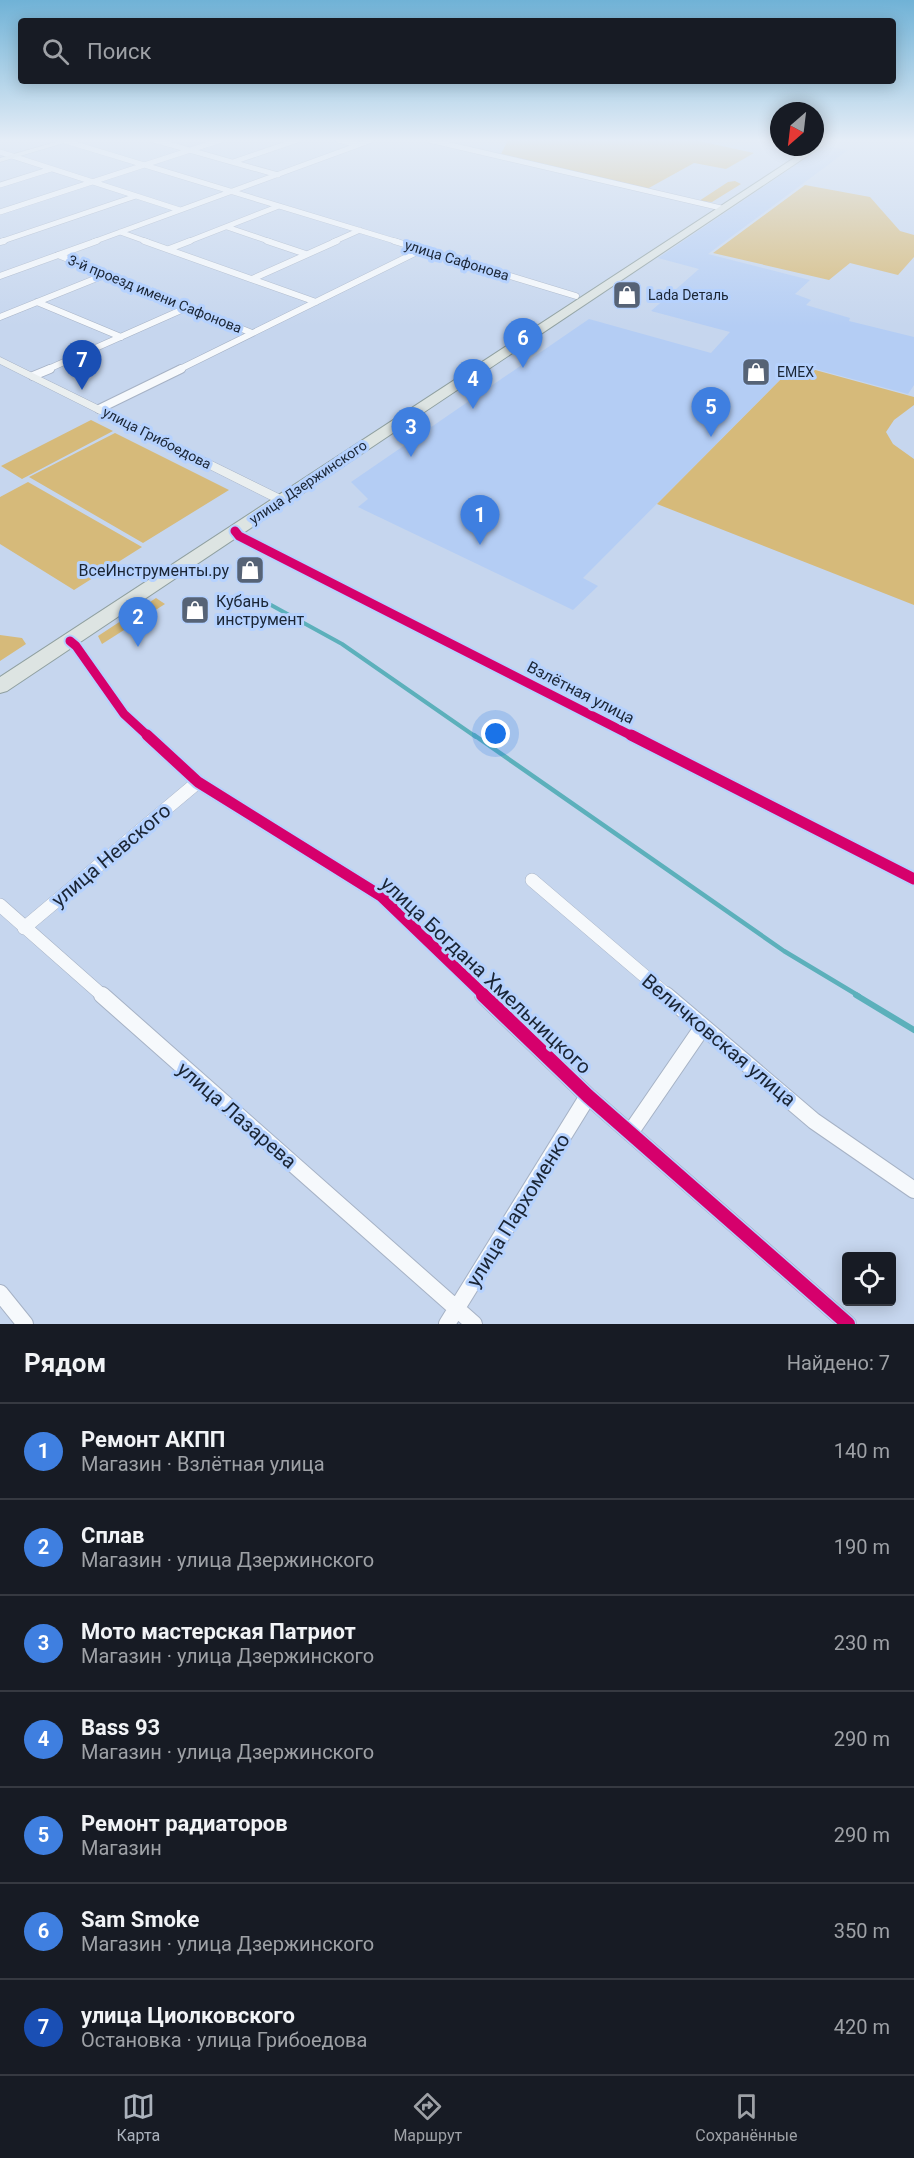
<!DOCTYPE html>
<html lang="ru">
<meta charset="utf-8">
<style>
:root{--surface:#171b24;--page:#20242c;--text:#f1f3f6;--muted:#9ea1a6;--line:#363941;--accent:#abb2bc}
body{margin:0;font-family:Roboto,sans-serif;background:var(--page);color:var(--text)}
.controls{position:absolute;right:18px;bottom:18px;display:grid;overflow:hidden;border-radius:6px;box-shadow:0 3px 15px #0003}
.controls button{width:54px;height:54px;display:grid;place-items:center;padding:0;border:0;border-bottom:2px solid var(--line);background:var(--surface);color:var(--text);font:30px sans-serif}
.compass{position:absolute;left:770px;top:102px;width:54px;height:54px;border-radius:50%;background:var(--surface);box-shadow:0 3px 15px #0003;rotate:208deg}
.you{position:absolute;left:496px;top:734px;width:21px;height:21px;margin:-15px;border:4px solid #fff;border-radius:50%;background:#1a73e8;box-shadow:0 0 0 9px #1a73e833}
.badge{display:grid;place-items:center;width:39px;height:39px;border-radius:50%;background:var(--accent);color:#fff;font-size:20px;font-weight:700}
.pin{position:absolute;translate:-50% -50px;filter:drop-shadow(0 2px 3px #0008)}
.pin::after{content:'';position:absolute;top:32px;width:21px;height:18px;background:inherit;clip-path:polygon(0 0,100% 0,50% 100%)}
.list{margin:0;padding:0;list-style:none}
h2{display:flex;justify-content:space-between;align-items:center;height:78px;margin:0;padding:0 24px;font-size:26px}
h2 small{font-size:20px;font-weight:400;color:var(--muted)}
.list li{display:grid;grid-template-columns:39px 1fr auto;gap:18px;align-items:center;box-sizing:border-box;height:96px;padding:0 24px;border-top:2px solid var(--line)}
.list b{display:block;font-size:22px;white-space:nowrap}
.list p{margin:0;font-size:20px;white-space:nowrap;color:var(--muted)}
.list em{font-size:20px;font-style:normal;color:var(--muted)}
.icon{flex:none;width:33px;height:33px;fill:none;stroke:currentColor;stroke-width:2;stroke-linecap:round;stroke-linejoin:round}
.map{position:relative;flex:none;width:914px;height:1324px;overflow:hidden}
.search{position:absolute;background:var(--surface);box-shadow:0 3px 15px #0003;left:18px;right:18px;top:18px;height:66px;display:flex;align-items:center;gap:15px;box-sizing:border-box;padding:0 21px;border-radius:6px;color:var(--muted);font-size:22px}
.sheet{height:750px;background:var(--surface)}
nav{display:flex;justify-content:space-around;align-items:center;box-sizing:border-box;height:84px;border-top:2px solid var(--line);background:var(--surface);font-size:16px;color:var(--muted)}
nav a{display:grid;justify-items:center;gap:3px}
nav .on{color:var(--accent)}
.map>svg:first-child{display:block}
.built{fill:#b4cdf4}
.green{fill:#d6ba7a}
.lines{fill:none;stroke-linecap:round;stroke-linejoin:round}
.stream-far2{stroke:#5cb0bb;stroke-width:4}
.stream-far1{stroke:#5cb0bb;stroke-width:4.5}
.stream{stroke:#5cb0bb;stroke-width:6}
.street-far5-casing{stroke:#a6b2c5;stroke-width:6}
.street-far4-casing{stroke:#a6b2c5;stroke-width:7}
.street-far3-casing{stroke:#a6b2c5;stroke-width:10}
.street-far2-casing{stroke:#a6b2c5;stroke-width:11}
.street-far1-casing{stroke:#a6b2c5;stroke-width:14}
.street-casing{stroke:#a6b2c5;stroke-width:18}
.secondary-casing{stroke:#a6b2c5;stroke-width:1}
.primary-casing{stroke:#90a0a0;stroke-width:2}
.street-far5{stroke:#f6f9fc;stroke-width:5}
.street-far4{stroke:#f6f9fc;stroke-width:6}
.street-far3{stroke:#f6f9fc;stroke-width:8}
.street-far2{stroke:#f6f9fc;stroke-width:10}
.street-far1{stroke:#f6f9fc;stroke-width:13}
.street{stroke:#f6f9fc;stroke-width:16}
.secondary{fill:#eaeff0;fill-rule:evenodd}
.primary{fill:#dde4e2;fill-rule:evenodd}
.cycleway-far2-casing{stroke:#b6d2fe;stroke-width:13}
.cycleway-far1-casing{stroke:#b6d2fe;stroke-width:15}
.cycleway-casing{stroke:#b6d2fe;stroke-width:17}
.cycleway-far2{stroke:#d6006c;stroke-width:9}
.cycleway-far1{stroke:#d6006c;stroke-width:11}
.cycleway{stroke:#d6006c;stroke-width:14}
.labels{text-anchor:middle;stroke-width:6;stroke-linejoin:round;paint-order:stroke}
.far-street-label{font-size:14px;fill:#1a2535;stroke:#b6d2fe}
.far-poi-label{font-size:14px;fill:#1a2535;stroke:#b6d2fe;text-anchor:start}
.poi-label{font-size:16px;fill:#1a2535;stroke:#b6d2fe;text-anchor:end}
.street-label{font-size:16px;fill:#1a2535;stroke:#b6d2fe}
.near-street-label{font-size:20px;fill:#1a2535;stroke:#b6d2fe}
</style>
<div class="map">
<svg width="914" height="1324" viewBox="0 0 914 1324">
<rect width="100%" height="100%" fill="#c6d6ee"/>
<!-- built -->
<path class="built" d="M 824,146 L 848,150 L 708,254 L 810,280 L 795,294 L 811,300 L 806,305 L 850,318 L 849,321 L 914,337 L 914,385 L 908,394 L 793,363 L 784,376 L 583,578 L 598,586 L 573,610 L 358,507 L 368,499 L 351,482 L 589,319 L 711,353 L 730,332 L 651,311 L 699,269 L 658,258 Z"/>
<!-- green -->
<path class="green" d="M 508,140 L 694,140 L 754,153 L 726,169 L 694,163 L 647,189 L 501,154 Z
M 735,181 L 741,184 L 712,202 L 699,201 L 728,182 Z
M 805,185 L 870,197 L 900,231 L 914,235 L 914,257 L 898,275 L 850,263 L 829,280 L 713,253 Z
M 797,365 L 914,397 L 914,405 L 894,420 L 886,432 L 893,444 L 914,459 L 914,605 L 657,504 L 784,376 L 788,377 Z
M 91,420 L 113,431 L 22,479 L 1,466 Z
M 115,433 L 229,490 L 143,543 L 29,477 Z
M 28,482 L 142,547 L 74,590 L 0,544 L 0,497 Z
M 156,598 L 165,604 L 102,644 L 98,636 Z
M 0,635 L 22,638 L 26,644 L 0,661 Z"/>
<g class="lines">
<!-- stream-far2 -->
<path class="stream-far2" d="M 271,605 L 342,644 L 476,737"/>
<!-- stream-far1 -->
<path class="stream-far1" d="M 474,735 L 784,951 L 859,996"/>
<!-- stream -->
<path class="stream" d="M 856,995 L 914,1030"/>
<!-- street-far5 casing -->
<g class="street-far5-casing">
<path id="street-far5" d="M 62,140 L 398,242
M 154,140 L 278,175
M 338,140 L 358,145
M 429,140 L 721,208
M 0,152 L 180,210
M 233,162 L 298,140
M 0,185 L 51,169
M 0,212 L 221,140
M 227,227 L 271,242
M 120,232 L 148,242
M 0,242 L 136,196
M 93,242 L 372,140
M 187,242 L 279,206
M 333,242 L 360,230"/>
</g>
<!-- street-far4 casing -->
<g class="street-far4-casing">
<path id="street-far4" d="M 144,241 L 316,302
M 267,241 L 306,254
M 394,241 L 576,296
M 0,242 L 4,241
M 169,249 L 190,241
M 58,255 L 252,333
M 0,276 L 97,241
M 252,279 L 337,241
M 37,302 L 121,337
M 0,317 L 107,274
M 46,370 L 188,307
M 178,370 L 423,249"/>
</g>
<!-- street-far3 casing -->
<g class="street-far3-casing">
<path id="street-far3" d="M 33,376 L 50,369
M 99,409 L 181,369"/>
</g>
<!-- street-far2 casing -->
<g class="street-far2-casing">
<path id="street-far2" d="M 235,531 L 239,536 L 634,737
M 70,641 L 76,646 L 124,714 L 149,737"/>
</g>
<!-- street-far1 casing -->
<g class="street-far1-casing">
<path id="street-far1" d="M 147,735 L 198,782 L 381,896 L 485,996
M 631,735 L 914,879
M 532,880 L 668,996
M 0,905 L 103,996
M 24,928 L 198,782"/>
</g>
<!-- street casing -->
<g class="street-casing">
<path id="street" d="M 102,995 L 474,1324
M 483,995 L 588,1096 L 848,1324
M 666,995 L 814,1121 L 914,1190
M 630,1133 L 702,1028
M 0,1293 L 25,1324
M 447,1324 L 588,1096"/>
</g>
<!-- secondary casing -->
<g class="secondary-casing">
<path id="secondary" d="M 63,140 L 74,140 L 0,162 L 0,158 Z
M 0,357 L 285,497 L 287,500 L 285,503 L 277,503 L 0,364 Z"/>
</g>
<!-- primary casing -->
<g class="primary-casing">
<path id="primary" d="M 821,140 L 831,140 L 7,691 L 0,693 L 0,677 L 811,147 L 815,147 Z"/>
</g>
<!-- street-far5 -->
<use href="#street-far5" class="street-far5"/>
<!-- street-far4 -->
<use href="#street-far4" class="street-far4"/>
<!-- street-far3 -->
<use href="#street-far3" class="street-far3"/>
<!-- street-far2 -->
<use href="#street-far2" class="street-far2"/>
<!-- street-far1 -->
<use href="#street-far1" class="street-far1"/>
<!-- street -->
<use href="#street" class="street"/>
<!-- secondary -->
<use href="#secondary" class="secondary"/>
<!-- primary -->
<use href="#primary" class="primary"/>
<!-- cycleway-far2 casing -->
<g class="cycleway-far2-casing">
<path id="cycleway-far2" d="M 235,531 L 239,536 L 634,737
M 70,641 L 76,646 L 124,714 L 149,737"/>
</g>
<!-- cycleway-far1 casing -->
<g class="cycleway-far1-casing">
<path id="cycleway-far1" d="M 147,735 L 198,782 L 381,896 L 485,996
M 631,735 L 914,879"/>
</g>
<!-- cycleway casing -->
<g class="cycleway-casing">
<path id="cycleway" d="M 483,995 L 588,1096 L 848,1324"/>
</g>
<!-- cycleway-far2 -->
<use href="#cycleway-far2" class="cycleway-far2"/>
<!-- cycleway-far1 -->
<use href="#cycleway-far1" class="cycleway-far1"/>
<!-- cycleway -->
<use href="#cycleway" class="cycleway"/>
</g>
<!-- sky -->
<linearGradient id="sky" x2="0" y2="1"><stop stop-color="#70b2d6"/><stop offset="0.43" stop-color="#e5edf7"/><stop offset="1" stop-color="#e5edf7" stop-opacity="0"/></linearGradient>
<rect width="914" height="326" fill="url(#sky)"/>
<!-- icons -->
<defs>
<g id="shop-square" transform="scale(1.5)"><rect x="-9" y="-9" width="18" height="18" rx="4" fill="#566376" stroke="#b6d2fe"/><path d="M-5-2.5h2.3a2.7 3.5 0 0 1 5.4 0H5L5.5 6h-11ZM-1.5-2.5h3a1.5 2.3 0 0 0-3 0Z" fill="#fff"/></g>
</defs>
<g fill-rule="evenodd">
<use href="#shop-square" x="627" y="295"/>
<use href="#shop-square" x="756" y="372"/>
<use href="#shop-square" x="250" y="570"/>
<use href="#shop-square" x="195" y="610"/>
</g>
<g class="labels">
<!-- far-street labels -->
<g class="far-street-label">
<text transform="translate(457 260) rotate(17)" y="5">улица Сафонова</text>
<text transform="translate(155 294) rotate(22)" y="5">3-й проезд имени Сафонова</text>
<text transform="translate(157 438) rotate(27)" y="5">улица Грибоедова</text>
<text transform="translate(308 482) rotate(-34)" y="5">улица Дзержинского</text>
</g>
<!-- far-poi labels -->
<g class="far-poi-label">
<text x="648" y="300">Lada Dеталь</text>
<text x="777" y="377">EMEX</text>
</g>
<!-- poi labels -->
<g class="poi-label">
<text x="229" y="576">ВсеИнструменты.ру</text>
<text x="216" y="607" text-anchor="start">Кубань<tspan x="216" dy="18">инструмент</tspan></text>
</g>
<!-- street labels -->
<g class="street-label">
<text transform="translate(581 692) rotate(27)" y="6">Взлётная улица</text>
</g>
<!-- near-street labels -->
<g class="near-street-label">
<text transform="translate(111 855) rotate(-40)" y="7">улица Невского</text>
<text transform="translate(486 975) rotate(43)" y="7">улица Богдана Хмельницкого</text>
<text transform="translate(719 1040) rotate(40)" y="7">Величковская улица</text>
<text transform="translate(237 1115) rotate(41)" y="7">улица Лазарева</text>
<text transform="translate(518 1210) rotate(-58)" y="7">улица Пархоменко</text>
</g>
</g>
</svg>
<div class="controls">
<button><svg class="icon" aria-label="locate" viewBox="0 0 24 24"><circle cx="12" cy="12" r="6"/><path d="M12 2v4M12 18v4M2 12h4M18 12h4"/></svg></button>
</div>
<svg class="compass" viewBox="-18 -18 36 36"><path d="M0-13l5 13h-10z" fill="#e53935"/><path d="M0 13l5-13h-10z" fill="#9ea1a6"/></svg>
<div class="you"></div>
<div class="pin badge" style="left:480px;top:545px;background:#3f7fe0">1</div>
<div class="pin badge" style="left:138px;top:647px;background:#3f7fe0">2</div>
<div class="pin badge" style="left:411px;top:457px;background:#3f7fe0">3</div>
<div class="pin badge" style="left:473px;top:409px;background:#3f7fe0">4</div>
<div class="pin badge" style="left:711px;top:437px;background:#3f7fe0">5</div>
<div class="pin badge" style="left:523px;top:368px;background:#3f7fe0">6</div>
<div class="pin badge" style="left:82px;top:390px;background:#1a4fb4">7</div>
<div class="search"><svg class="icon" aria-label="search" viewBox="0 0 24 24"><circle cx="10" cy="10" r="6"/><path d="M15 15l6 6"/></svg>Поиск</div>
</div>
<section class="sheet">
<h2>Рядом<small>Найдено: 7</small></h2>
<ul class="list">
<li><span class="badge" style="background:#3f7fe0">1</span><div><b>Ремонт АКПП</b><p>Магазин · Взлётная улица</p></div><em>140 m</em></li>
<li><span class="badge" style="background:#3f7fe0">2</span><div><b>Сплав</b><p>Магазин · улица Дзержинского</p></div><em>190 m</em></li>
<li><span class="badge" style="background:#3f7fe0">3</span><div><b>Мото мастерская Патриот</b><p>Магазин · улица Дзержинского</p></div><em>230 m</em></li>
<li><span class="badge" style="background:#3f7fe0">4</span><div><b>Bass 93</b><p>Магазин · улица Дзержинского</p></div><em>290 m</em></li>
<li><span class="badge" style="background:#3f7fe0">5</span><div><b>Ремонт радиаторов</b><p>Магазин</p></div><em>290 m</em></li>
<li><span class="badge" style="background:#3f7fe0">6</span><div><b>Sam Smoke</b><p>Магазин · улица Дзержинского</p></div><em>350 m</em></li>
<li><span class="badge" style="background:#1a4fb4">7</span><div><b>улица Циолковского</b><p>Остановка · улица Грибоедова</p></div><em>420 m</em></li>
</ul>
</section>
<nav>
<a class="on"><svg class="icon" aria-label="map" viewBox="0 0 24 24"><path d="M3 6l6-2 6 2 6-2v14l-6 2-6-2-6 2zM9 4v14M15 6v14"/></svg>Карта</a>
<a><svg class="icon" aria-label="directions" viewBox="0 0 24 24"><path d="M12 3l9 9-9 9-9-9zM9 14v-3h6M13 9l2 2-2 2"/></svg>Маршрут</a>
<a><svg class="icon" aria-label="saved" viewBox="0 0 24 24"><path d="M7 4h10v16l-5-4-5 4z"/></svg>Сохранённые</a>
</nav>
